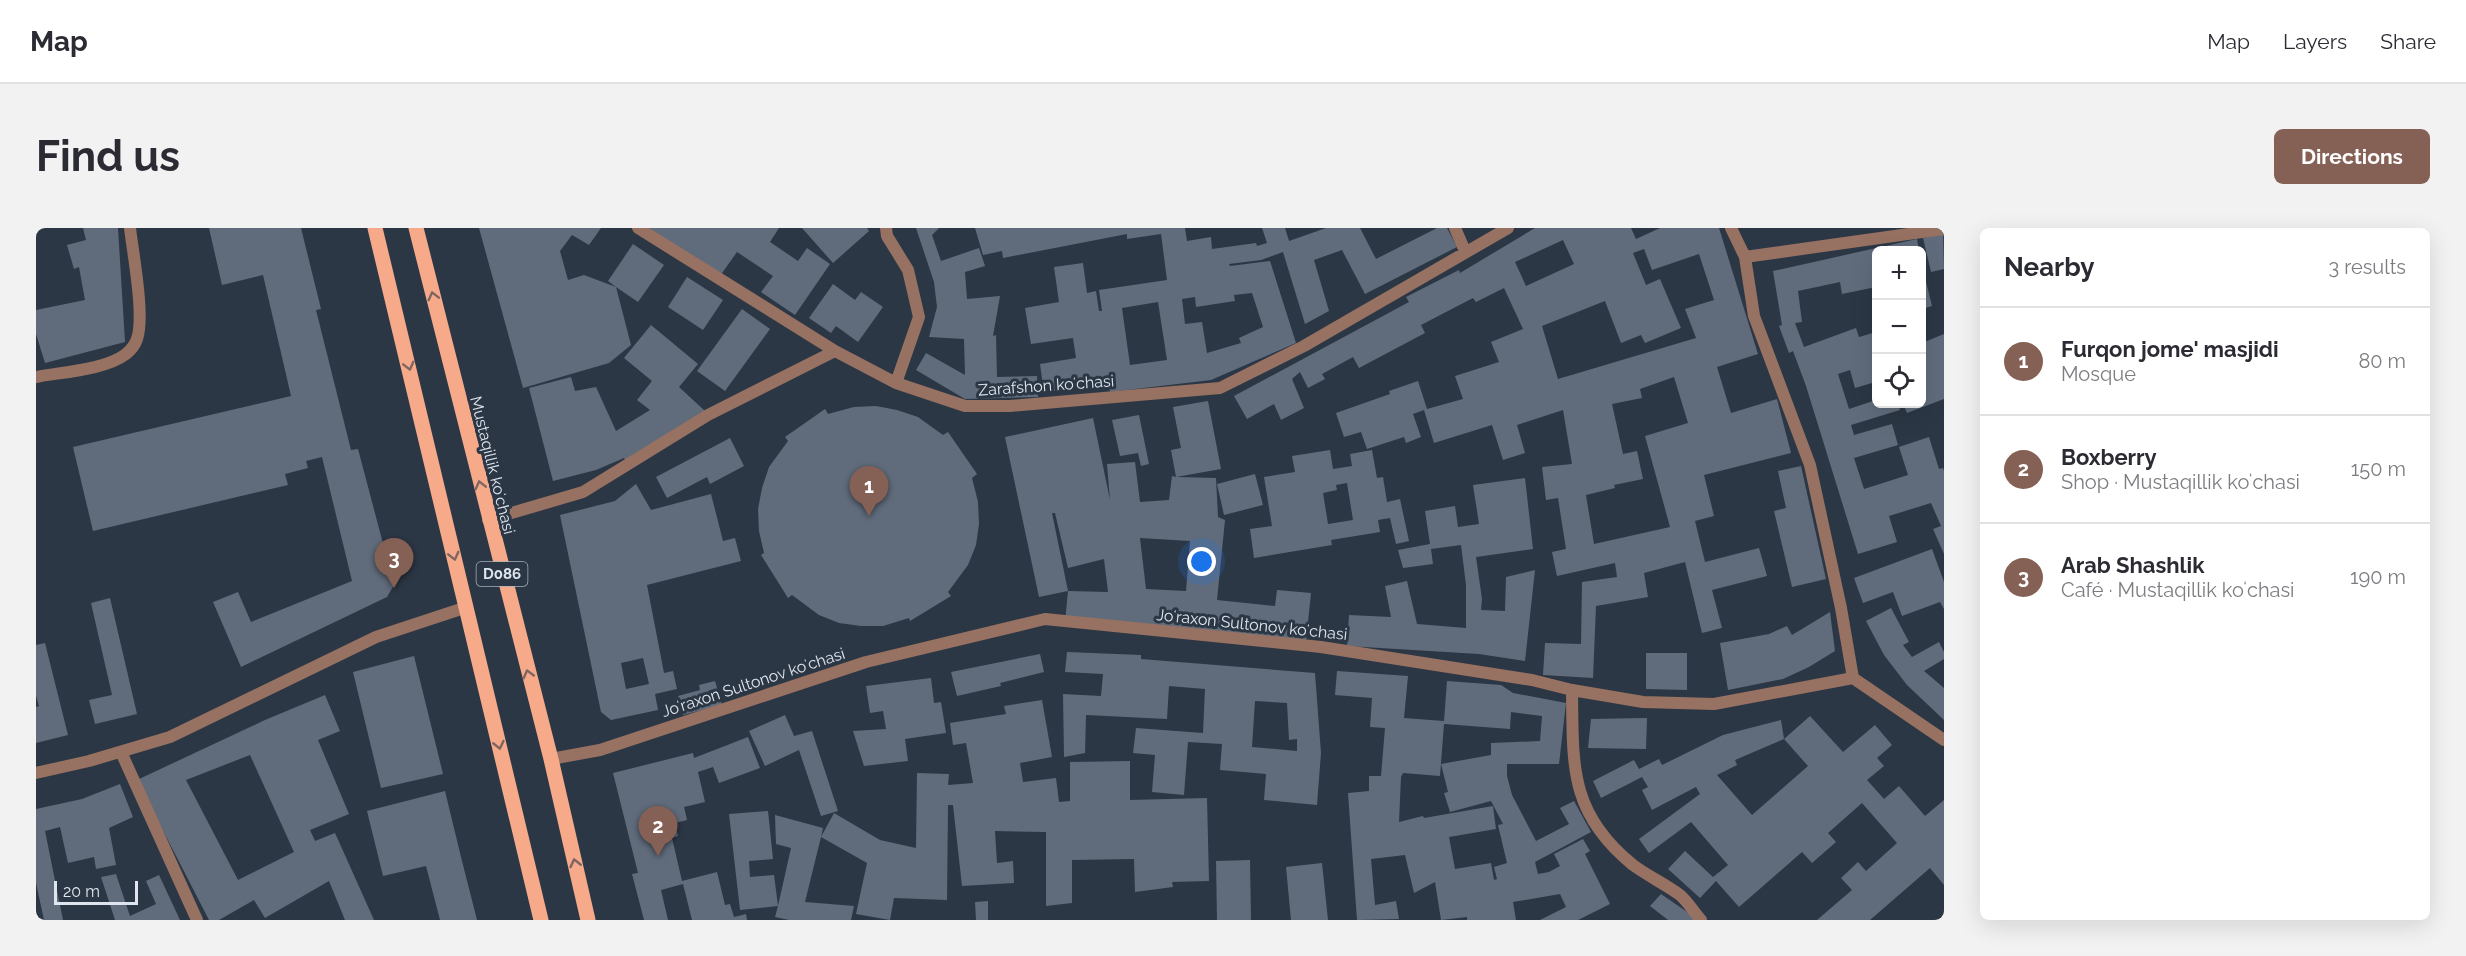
<!DOCTYPE html>
<meta charset="utf-8">
<style>
:root{--surface:#fff;--page:#f2f2f3;--text:#2b2b33;--muted:#7c7c81;--line:#e1e1e2;--accent:#856055}
body{margin:0;font-family:Raleway,sans-serif;background:var(--page);color:var(--text)}
.controls{position:absolute;right:18px;top:18px;display:grid;overflow:hidden;border-radius:9px;box-shadow:0 6px 24px #0002}
.controls button{width:54px;height:54px;display:grid;place-items:center;padding:0;border:0;border-bottom:2px solid var(--line);background:var(--surface);color:var(--text);font:30px sans-serif}
.scale{position:absolute;left:18px;bottom:15px;width:84px;box-sizing:border-box;padding-left:6px;border:3px solid #dee5ee;border-top:0;font-size:16px;line-height:21px;white-space:nowrap;color:#dee5ee;-webkit-text-stroke:4px #2c3745;paint-order:stroke}
.you{position:absolute;left:1166px;top:334px;width:21px;height:21px;margin:-15px;border:4px solid #fff;border-radius:50%;background:#1a73e8;box-shadow:0 0 0 9px #1a73e833}
.badge{display:grid;place-items:center;width:39px;height:39px;border-radius:50%;background:var(--accent);color:#fff;font-size:20px;font-weight:700}
.pin{position:absolute;translate:-50% -50px;filter:drop-shadow(0 2px 3px #0008)}
.pin::after{content:'';position:absolute;top:32px;width:21px;height:18px;background:inherit;clip-path:polygon(0 0,100% 0,50% 100%)}
.list{margin:0;padding:0;list-style:none}
h2{display:flex;justify-content:space-between;align-items:center;height:78px;margin:0;padding:0 24px;font-size:26px}
h2 small{font-size:20px;font-weight:400;color:var(--muted)}
.list li{display:grid;grid-template-columns:39px 1fr auto;gap:18px;align-items:center;box-sizing:border-box;height:108px;padding:0 24px;border-top:2px solid var(--line)}
.list b{display:block;font-size:22px;white-space:nowrap}
.list p{margin:0;font-size:20px;white-space:nowrap;color:var(--muted)}
.list em{font-size:20px;font-style:normal;color:var(--muted)}
.icon{flex:none;width:33px;height:33px;fill:none;stroke:currentColor;stroke-width:2;stroke-linecap:round;stroke-linejoin:round}
.map{position:relative;flex:none;width:1908px;height:692px;overflow:hidden;border-radius:9px}
header{display:flex;align-items:center;gap:36px;box-sizing:border-box;height:84px;padding:0 30px;background:var(--surface);border-bottom:2px solid var(--line)}
header strong{font-size:28px}
nav{display:flex;gap:33px;margin-inline-start:auto;font-size:21px}
.intro{display:flex;align-items:center;justify-content:space-between;box-sizing:border-box;height:144px;padding:0 36px}
h1{margin:0;font-size:42px}
.button{padding:15px 27px;border-radius:9px;background:var(--accent);color:#fff;font-size:21px;font-weight:700}
main{display:flex;gap:36px;padding:0 36px}
aside{flex:1;background:var(--surface);border-radius:9px;box-shadow:0 6px 24px #0002}
.map>svg:first-child{display:block}
.building{fill:#606c7c;fill-rule:evenodd}
.lines{fill:none;stroke-linecap:round;stroke-linejoin:round}
.minor{stroke:#977161;stroke-width:12}
.tertiary{stroke:#977161;stroke-width:12}
.primary{stroke:#f7aa8a;stroke-width:15}
.oneway{stroke:#7d6561}
.labels{text-anchor:middle;stroke-width:6;stroke-linejoin:round;paint-order:stroke}
.shield{fill:#2c3745;stroke:#a9b1bb;stroke-width:1.5}
.shield-label{font-size:15px;font-weight:bold;fill:#dee5ee}
.street-label{font-size:16px;fill:#dee5ee;stroke:#2c3745}
</style>
<header>
<strong>Map</strong>
<nav><a>Map</a><a>Layers</a><a>Share</a></nav>
</header>
<div class="intro"><h1>Find us</h1><a class="button">Directions</a></div>
<main>
<div class="map">
<svg width="1908" height="692" viewBox="0 0 1908 692">
<rect width="100%" height="100%" fill="#2c3745"/>
<!-- building -->
<path class="building" d="M 47,0 L 82,0 L 89,114 L 9,135 L 0,106 L 0,82 L 49,72 L 43,39 L 38,41 L 31,17 L 50,12 Z
M 173,0 L 265,0 L 285,81 L 280,82 L 315,222 L 322,221 L 358,357 L 351,369 L 205,439 L 177,374 L 202,364 L 215,394 L 316,353 L 286,229 L 270,233 L 272,240 L 249,246 L 252,257 L 57,303 L 37,219 L 255,168 L 227,47 L 186,57 Z
M 443,0 L 565,0 L 553,17 L 536,7 L 524,23 L 532,52 L 548,47 L 580,59 L 572,53 L 597,16 L 628,37 L 602,74 L 580,59 L 595,117 L 573,135 L 487,160 Z
M 613,0 L 743,0 L 734,14 L 762,33 L 771,20 L 794,36 L 759,87 L 725,64 L 737,48 L 701,24 L 684,48 Z
M 766,0 L 831,0 L 833,3 L 797,35 Z
M 880,0 L 903,0 L 896,7 L 905,33 L 943,20 L 949,38 L 929,44 L 931,71 L 964,68 L 957,108 L 960,107 L 961,149 L 1001,148 L 1002,169 L 929,171 L 880,142 L 890,125 L 929,147 L 928,111 L 893,109 L 901,79 L 898,54 Z
M 939,0 L 1149,0 L 1151,13 L 1175,9 L 1176,21 L 1220,15 L 1221,18 L 1231,15 L 1226,0 L 1249,0 L 1253,13 L 1290,0 L 1324,0 L 1340,31 L 1401,0 L 1411,0 L 1421,19 L 1329,66 L 1306,22 L 1278,32 L 1293,83 L 1269,96 L 1247,24 L 1225,32 L 1193,36 L 1194,38 L 1234,33 L 1260,115 L 1175,152 L 1074,164 L 1073,153 L 1008,165 L 1004,136 L 1040,130 L 1037,110 L 995,116 L 989,80 L 1023,74 L 1018,39 L 1047,35 L 1051,65 L 1060,63 L 1063,83 L 1066,83 L 1063,62 L 1131,52 L 1125,6 L 1091,11 L 1091,6 L 967,30 L 966,23 L 947,27 ZM 1216,65 L 1227,99 L 1203,110 L 1205,115 L 1171,125 L 1166,94 L 1149,96 L 1146,71 L 1159,69 L 1160,79 L 1199,73 L 1198,67 ZM 1122,74 L 1131,132 L 1094,137 L 1086,80 Z
M 1499,0 L 1595,0 L 1600,11 L 1624,0 L 1683,0 L 1722,126 L 1681,139 L 1695,185 L 1741,171 L 1755,225 L 1668,247 L 1678,288 L 1659,293 L 1669,334 L 1723,320 L 1731,348 L 1676,362 L 1686,400 L 1666,405 L 1649,334 L 1608,345 L 1612,369 L 1560,378 L 1557,450 L 1507,447 L 1509,415 L 1545,416 L 1546,354 L 1581,349 L 1579,335 L 1521,348 L 1516,324 L 1530,321 L 1522,270 L 1510,272 L 1506,239 L 1536,236 L 1527,182 L 1481,197 L 1489,225 L 1467,232 L 1456,197 L 1398,215 L 1388,182 L 1377,186 L 1385,209 L 1370,215 L 1368,209 L 1331,221 L 1325,204 L 1308,209 L 1300,185 L 1354,166 L 1353,163 L 1382,153 L 1391,181 L 1427,171 L 1419,148 L 1463,134 L 1455,114 L 1487,101 L 1468,60 L 1440,74 L 1437,70 L 1385,97 L 1389,105 L 1323,140 L 1317,129 L 1286,146 L 1289,151 L 1272,160 L 1264,144 L 1256,151 L 1268,180 L 1245,192 L 1238,176 L 1211,191 L 1198,168 L 1373,74 L 1370,69 L 1423,42 L 1424,45 ZM 1527,12 L 1538,36 L 1490,58 L 1479,34 ZM 1608,21 L 1616,42 L 1663,26 L 1678,72 L 1649,81 L 1660,110 L 1522,151 L 1506,98 L 1569,73 L 1585,115 L 1605,107 L 1609,115 L 1645,100 L 1624,51 L 1610,57 L 1597,25 ZM 1638,149 L 1652,195 L 1609,208 L 1634,299 L 1558,316 L 1550,267 L 1579,260 L 1578,257 L 1607,251 L 1601,223 L 1587,226 L 1576,176 L 1606,170 L 1604,161 Z
M 1907,5 L 1908,41 L 1895,44 L 1887,10 Z
M 1881,11 L 1883,22 L 1840,22 L 1840,45 L 1838,46 L 1840,59 L 1806,66 L 1804,54 L 1762,63 L 1766,94 L 1759,95 L 1768,119 L 1820,100 L 1823,109 L 1840,104 L 1840,169 L 1836,155 L 1819,160 L 1814,142 L 1802,146 L 1813,181 L 1840,172 L 1840,176 L 1862,176 L 1864,182 L 1815,197 L 1818,207 L 1856,196 L 1862,217 L 1818,230 L 1828,261 L 1872,247 L 1863,219 L 1893,209 L 1903,241 L 1907,240 L 1908,243 L 1908,326 L 1897,301 L 1905,298 L 1895,275 L 1853,288 L 1861,314 L 1822,326 L 1770,158 L 1757,123 L 1753,125 L 1743,98 L 1746,97 L 1737,43 Z
M 1886,37 L 1896,78 L 1886,81 Z
M 651,49 L 687,72 L 667,102 L 632,79 Z
M 797,56 L 819,72 L 825,64 L 847,79 L 822,114 L 800,98 L 795,105 L 773,90 Z
M 706,81 L 734,101 L 689,163 L 661,143 Z
M 615,97 L 662,136 L 643,159 L 669,183 L 592,236 L 588,230 L 560,242 L 517,253 L 493,160 L 535,149 L 539,163 L 560,159 L 580,203 L 614,182 L 601,172 L 616,153 L 588,130 Z
M 1908,106 L 1908,171 L 1871,185 L 1867,176 L 1886,176 L 1886,115 Z
M 1172,173 L 1185,241 L 1140,249 L 1180,250 L 1182,289 L 1189,292 L 1181,372 L 1239,378 L 1241,362 L 1275,365 L 1270,413 L 1029,394 L 1032,363 L 1072,364 L 1068,331 L 1032,340 L 1019,285 L 1016,285 L 1032,363 L 1003,369 L 969,209 L 1057,190 L 1074,272 L 1071,236 L 1099,234 L 1104,274 L 1133,272 L 1136,248 L 1140,249 L 1135,222 L 1145,220 L 1137,179 ZM 1104,310 L 1154,313 L 1150,363 L 1110,361 Z
M 840,178 L 861,182 L 882,189 L 907,207 L 912,204 L 941,246 L 936,250 L 942,274 L 943,296 L 940,317 L 932,337 L 912,364 L 915,368 L 874,393 L 873,390 L 847,398 L 825,398 L 803,395 L 783,387 L 756,367 L 752,370 L 725,327 L 728,325 L 723,303 L 722,281 L 726,260 L 733,239 L 752,213 L 749,209 L 789,181 L 792,186 L 818,179 Z
M 1103,187 L 1113,236 L 1105,238 L 1102,225 L 1084,228 L 1076,192 Z
M 694,210 L 708,238 L 674,256 L 671,249 L 631,270 L 620,249 Z
M 1294,222 L 1297,241 L 1316,238 L 1314,226 L 1336,222 L 1341,250 L 1347,249 L 1351,274 L 1364,271 L 1373,313 L 1360,316 L 1354,290 L 1342,292 L 1344,304 L 1295,312 L 1296,317 L 1218,330 L 1214,301 L 1236,298 L 1228,249 L 1259,244 L 1256,228 ZM 1311,255 L 1317,292 L 1292,296 L 1287,265 L 1301,262 L 1300,257 Z
M 1765,238 L 1790,351 L 1756,359 L 1738,283 L 1750,280 L 1742,243 Z
M 1219,246 L 1227,277 L 1188,287 L 1181,256 Z
M 1489,250 L 1497,321 L 1440,329 L 1446,371 L 1445,382 L 1469,383 L 1470,349 L 1499,342 L 1489,433 L 1443,426 L 1311,418 L 1313,387 L 1355,389 L 1349,358 L 1371,353 L 1381,396 L 1430,400 L 1430,357 L 1425,317 L 1395,321 L 1397,336 L 1367,340 L 1362,322 L 1394,316 L 1389,283 L 1419,278 L 1422,299 L 1443,296 L 1437,257 Z
M 600,256 L 615,282 L 675,266 L 687,313 L 699,310 L 705,333 L 611,357 L 628,445 L 637,443 L 641,461 L 619,466 L 622,482 L 575,492 L 565,484 L 524,287 L 579,273 ZM 607,430 L 613,456 L 590,461 L 585,435 Z
M 1896,321 L 1908,354 L 1908,381 L 1904,374 L 1866,388 L 1857,364 L 1827,375 L 1818,350 Z
M 74,370 L 101,486 L 59,496 L 53,472 L 76,467 L 55,375 Z
M 1855,380 L 1873,414 L 1867,417 L 1876,429 L 1903,414 L 1908,424 L 1908,431 L 1888,443 L 1908,460 L 1908,492 L 1871,457 L 1848,427 L 1830,393 Z
M 1794,384 L 1799,423 L 1773,439 L 1747,451 L 1692,462 L 1684,415 L 1733,406 L 1751,398 L 1756,407 Z
M 9,415 L 32,507 L 0,515 L 0,479 L 3,478 L 0,468 L 0,417 Z
M 1031,424 L 1105,427 L 1105,431 L 1279,445 L 1285,525 L 1281,577 L 1228,572 L 1230,546 L 1184,542 L 1186,516 L 1152,514 L 1148,567 L 1116,564 L 1119,527 L 1097,525 L 1100,500 L 1167,505 L 1169,461 L 1133,458 L 1131,491 L 1050,487 L 1049,525 L 1028,529 L 1027,466 L 1065,468 L 1067,446 L 1029,444 ZM 1219,473 L 1251,475 L 1253,512 L 1261,511 L 1261,523 L 1216,519 Z
M 1610,425 L 1651,425 L 1651,462 L 1610,461 Z
M 1004,426 L 1008,444 L 964,455 L 965,458 L 921,468 L 915,444 Z
M 378,428 L 407,546 L 345,560 L 317,444 Z
M 1301,443 L 1372,448 L 1368,490 L 1408,493 L 1411,453 L 1465,457 L 1477,465 L 1530,475 L 1523,536 L 1471,536 L 1471,548 L 1476,567 L 1500,613 L 1533,596 L 1524,580 L 1538,573 L 1555,604 L 1499,634 L 1502,646 L 1513,644 L 1524,638 L 1518,626 L 1547,611 L 1554,623 L 1549,626 L 1574,676 L 1542,692 L 1504,692 L 1530,679 L 1524,666 L 1477,674 L 1480,692 L 1431,692 L 1431,689 L 1405,692 L 1399,654 L 1378,665 L 1369,627 L 1335,631 L 1339,677 L 1360,673 L 1363,691 L 1321,692 L 1312,565 L 1333,563 L 1333,548 L 1345,548 L 1349,500 L 1334,499 L 1336,470 L 1299,467 ZM 1475,484 L 1506,488 L 1504,513 L 1455,515 L 1455,527 L 1405,536 L 1412,564 L 1408,565 L 1414,584 L 1455,573 L 1467,596 L 1462,597 L 1471,635 L 1458,639 L 1461,651 L 1458,652 L 1455,635 L 1419,641 L 1413,609 L 1460,601 L 1457,578 L 1388,590 L 1387,588 L 1363,594 L 1365,549 L 1367,545 L 1404,548 L 1408,496 L 1474,501 Z
M 895,450 L 898,475 L 905,474 L 910,505 L 869,511 L 872,533 L 828,538 L 817,503 L 850,501 L 847,483 L 834,485 L 830,458 Z
M 679,453 L 686,477 L 647,487 L 642,468 L 664,462 L 663,457 Z
M 289,467 L 304,503 L 282,512 L 313,586 L 274,602 L 279,613 L 299,605 L 338,692 L 309,692 L 293,653 L 229,690 L 218,672 L 183,692 L 173,692 L 101,552 L 229,492 ZM 214,527 L 258,624 L 202,652 L 150,552 Z
M 1006,472 L 1016,529 L 984,535 L 987,554 L 1020,550 L 1023,574 L 1034,573 L 1034,534 L 1094,533 L 1094,572 L 1171,570 L 1173,653 L 1136,654 L 1137,659 L 1099,664 L 1098,631 L 1036,632 L 1036,675 L 1010,678 L 1010,604 L 959,603 L 961,635 L 977,633 L 978,655 L 926,658 L 917,577 L 912,577 L 911,672 L 858,670 L 854,692 L 820,686 L 831,635 L 785,609 L 769,674 L 818,678 L 815,692 L 753,692 L 739,689 L 742,678 L 704,682 L 693,586 L 732,583 L 737,631 L 713,633 L 714,649 L 738,647 L 742,678 L 755,620 L 740,616 L 739,587 L 787,600 L 785,609 L 798,585 L 844,612 L 880,620 L 881,545 L 913,546 L 912,557 L 937,555 L 930,515 L 917,517 L 914,495 L 970,486 L 968,478 Z
M 749,487 L 758,508 L 776,503 L 802,583 L 785,588 L 763,522 L 729,538 L 713,503 Z
M 1774,488 L 1807,524 L 1839,497 L 1856,517 L 1841,530 L 1848,538 L 1831,552 L 1848,571 L 1863,558 L 1889,588 L 1908,572 L 1908,657 L 1894,640 L 1834,692 L 1781,692 L 1816,662 L 1805,650 L 1822,634 L 1830,643 L 1861,615 L 1826,575 L 1792,605 L 1800,614 L 1776,635 L 1766,624 L 1703,679 L 1680,653 L 1664,670 L 1632,641 L 1649,623 L 1677,649 L 1692,637 L 1655,594 L 1613,625 L 1603,611 L 1664,566 L 1660,559 L 1616,582 L 1606,562 L 1612,559 L 1606,549 L 1565,570 L 1557,553 L 1598,532 L 1603,541 L 1623,531 L 1626,537 L 1687,507 L 1745,492 L 1748,511 L 1699,532 L 1701,537 L 1681,547 L 1716,587 L 1772,538 L 1748,511 Z
M 1611,490 L 1610,521 L 1552,520 L 1555,491 Z
M 712,509 L 724,540 L 683,555 L 677,539 L 662,544 L 669,574 L 648,579 L 651,592 L 639,595 L 642,608 L 636,610 L 646,653 L 681,644 L 689,677 L 694,676 L 698,689 L 710,686 L 711,692 L 656,692 L 647,656 L 625,662 L 632,692 L 608,692 L 596,646 L 602,645 L 577,545 L 657,525 L 658,530 Z
M 84,556 L 97,589 L 73,600 L 80,637 L 60,641 L 58,629 L 32,635 L 24,599 L 9,603 L 27,692 L 8,692 L 0,655 L 0,581 L 46,571 Z
M 409,563 L 425,629 L 441,692 L 404,692 L 390,638 L 347,648 L 331,583 Z
M 1214,632 L 1215,692 L 1181,692 L 1180,633 Z
M 1286,635 L 1292,692 L 1255,692 L 1250,639 Z
M 80,646 L 94,688 L 120,676 L 110,653 L 123,647 L 144,692 L 79,692 L 65,649 Z
M 1625,666 L 1657,688 L 1660,692 L 1632,692 L 1614,678 Z
M 952,673 L 952,692 L 940,692 L 939,674 Z"/>
<g class="lines">
<!-- minor -->
<path class="minor" d="M 602,0 L 799,123
M 850,0 L 851,8 L 872,42 L 883,89 L 860,155
M 1419,0 L 1429,23
M 1695,0 L 1709,29 L 1718,88 L 1774,237 L 1805,380 L 1817,450
M 1709,29 L 1908,1
M 0,149 C 26,144 69,142 90,126 C 95,122 99,117 101,111 C 109,88 97,26 94,0
M 452,292 L 547,264 L 672,187 L 799,123 L 860,155 L 929,178 L 974,178 L 1184,160 L 1268,118 L 1472,0
M 1536,462 C 1537,538 1533,585 1597,637 C 1612,648 1629,656 1644,667 C 1652,674 1658,684 1665,692
M 85,524 L 161,692
M 0,545 L 53,533 L 134,509 L 340,409 L 431,379"/>
<!-- tertiary -->
<path class="tertiary" d="M 515,531 L 564,522 L 830,434 L 1009,391 L 1285,419 L 1496,452 L 1536,462 L 1607,474 L 1678,476 L 1817,450 L 1908,512"/>
<!-- primary -->
<path class="primary" d="M 339,0 L 505,692
M 380,0 L 515,531 L 552,692"/>
</g>
<!-- one-way arrows -->
<defs><path id="oneway-chevron" d="M-2-3.5L2.5 0L-2 3.5" fill="none" stroke-width="1.6" stroke-linecap="round" stroke-linejoin="round" transform="scale(1.5)"/></defs>
<g class="oneway">
<use href="#oneway-chevron" transform="translate(397 68) rotate(-104)"/>
<use href="#oneway-chevron" transform="translate(373 138) rotate(76)"/>
<use href="#oneway-chevron" transform="translate(444 257) rotate(-104)"/>
<use href="#oneway-chevron" transform="translate(418 328) rotate(76)"/>
<use href="#oneway-chevron" transform="translate(492 446) rotate(-105)"/>
<use href="#oneway-chevron" transform="translate(463 517) rotate(77)"/>
<use href="#oneway-chevron" transform="translate(539 635) rotate(-103)"/>
</g>
<g class="labels">
<!-- shield labels -->
<rect class="shield" x="440.5" y="334" width="51" height="24" rx="4.5"/>
<g class="shield-label">
<text x="466" y="351">D086</text>
</g>
<!-- street labels -->
<g class="street-label">
<text transform="translate(1010 157) rotate(-4)" y="6">Zarafshon koʻchasi</text>
<text transform="translate(457 237) rotate(76)" y="6">Mustaqillik koʻchasi</text>
<text transform="translate(1216 396) rotate(6)" y="6">Joʻraxon Sultonov koʻchasi</text>
<text transform="translate(717 454) rotate(-18)" y="6">Joʻraxon Sultonov koʻchasi</text>
</g>
</g>
</svg>
<div class="controls">
<button>+</button>
<button>−</button>
<button><svg class="icon" aria-label="locate" viewBox="0 0 24 24"><circle cx="12" cy="12" r="6"/><path d="M12 2v4M12 18v4M2 12h4M18 12h4"/></svg></button>
</div>
<div class="scale">20 m</div>
<div class="you"></div>
<div class="pin badge" style="left:833px;top:288px">1</div>
<div class="pin badge" style="left:622px;top:628px">2</div>
<div class="pin badge" style="left:358px;top:360px">3</div>
</div>
<aside>
<h2>Nearby<small>3 results</small></h2>
<ul class="list">
<li><span class="badge">1</span><div><b>Furqon jome' masjidi</b><p>Mosque</p></div><em>80 m</em></li>
<li><span class="badge">2</span><div><b>Boxberry</b><p>Shop · Mustaqillik koʻchasi</p></div><em>150 m</em></li>
<li><span class="badge">3</span><div><b>Arab Shashlik</b><p>Café · Mustaqillik koʻchasi</p></div><em>190 m</em></li>
</ul>
</aside>
</main>
